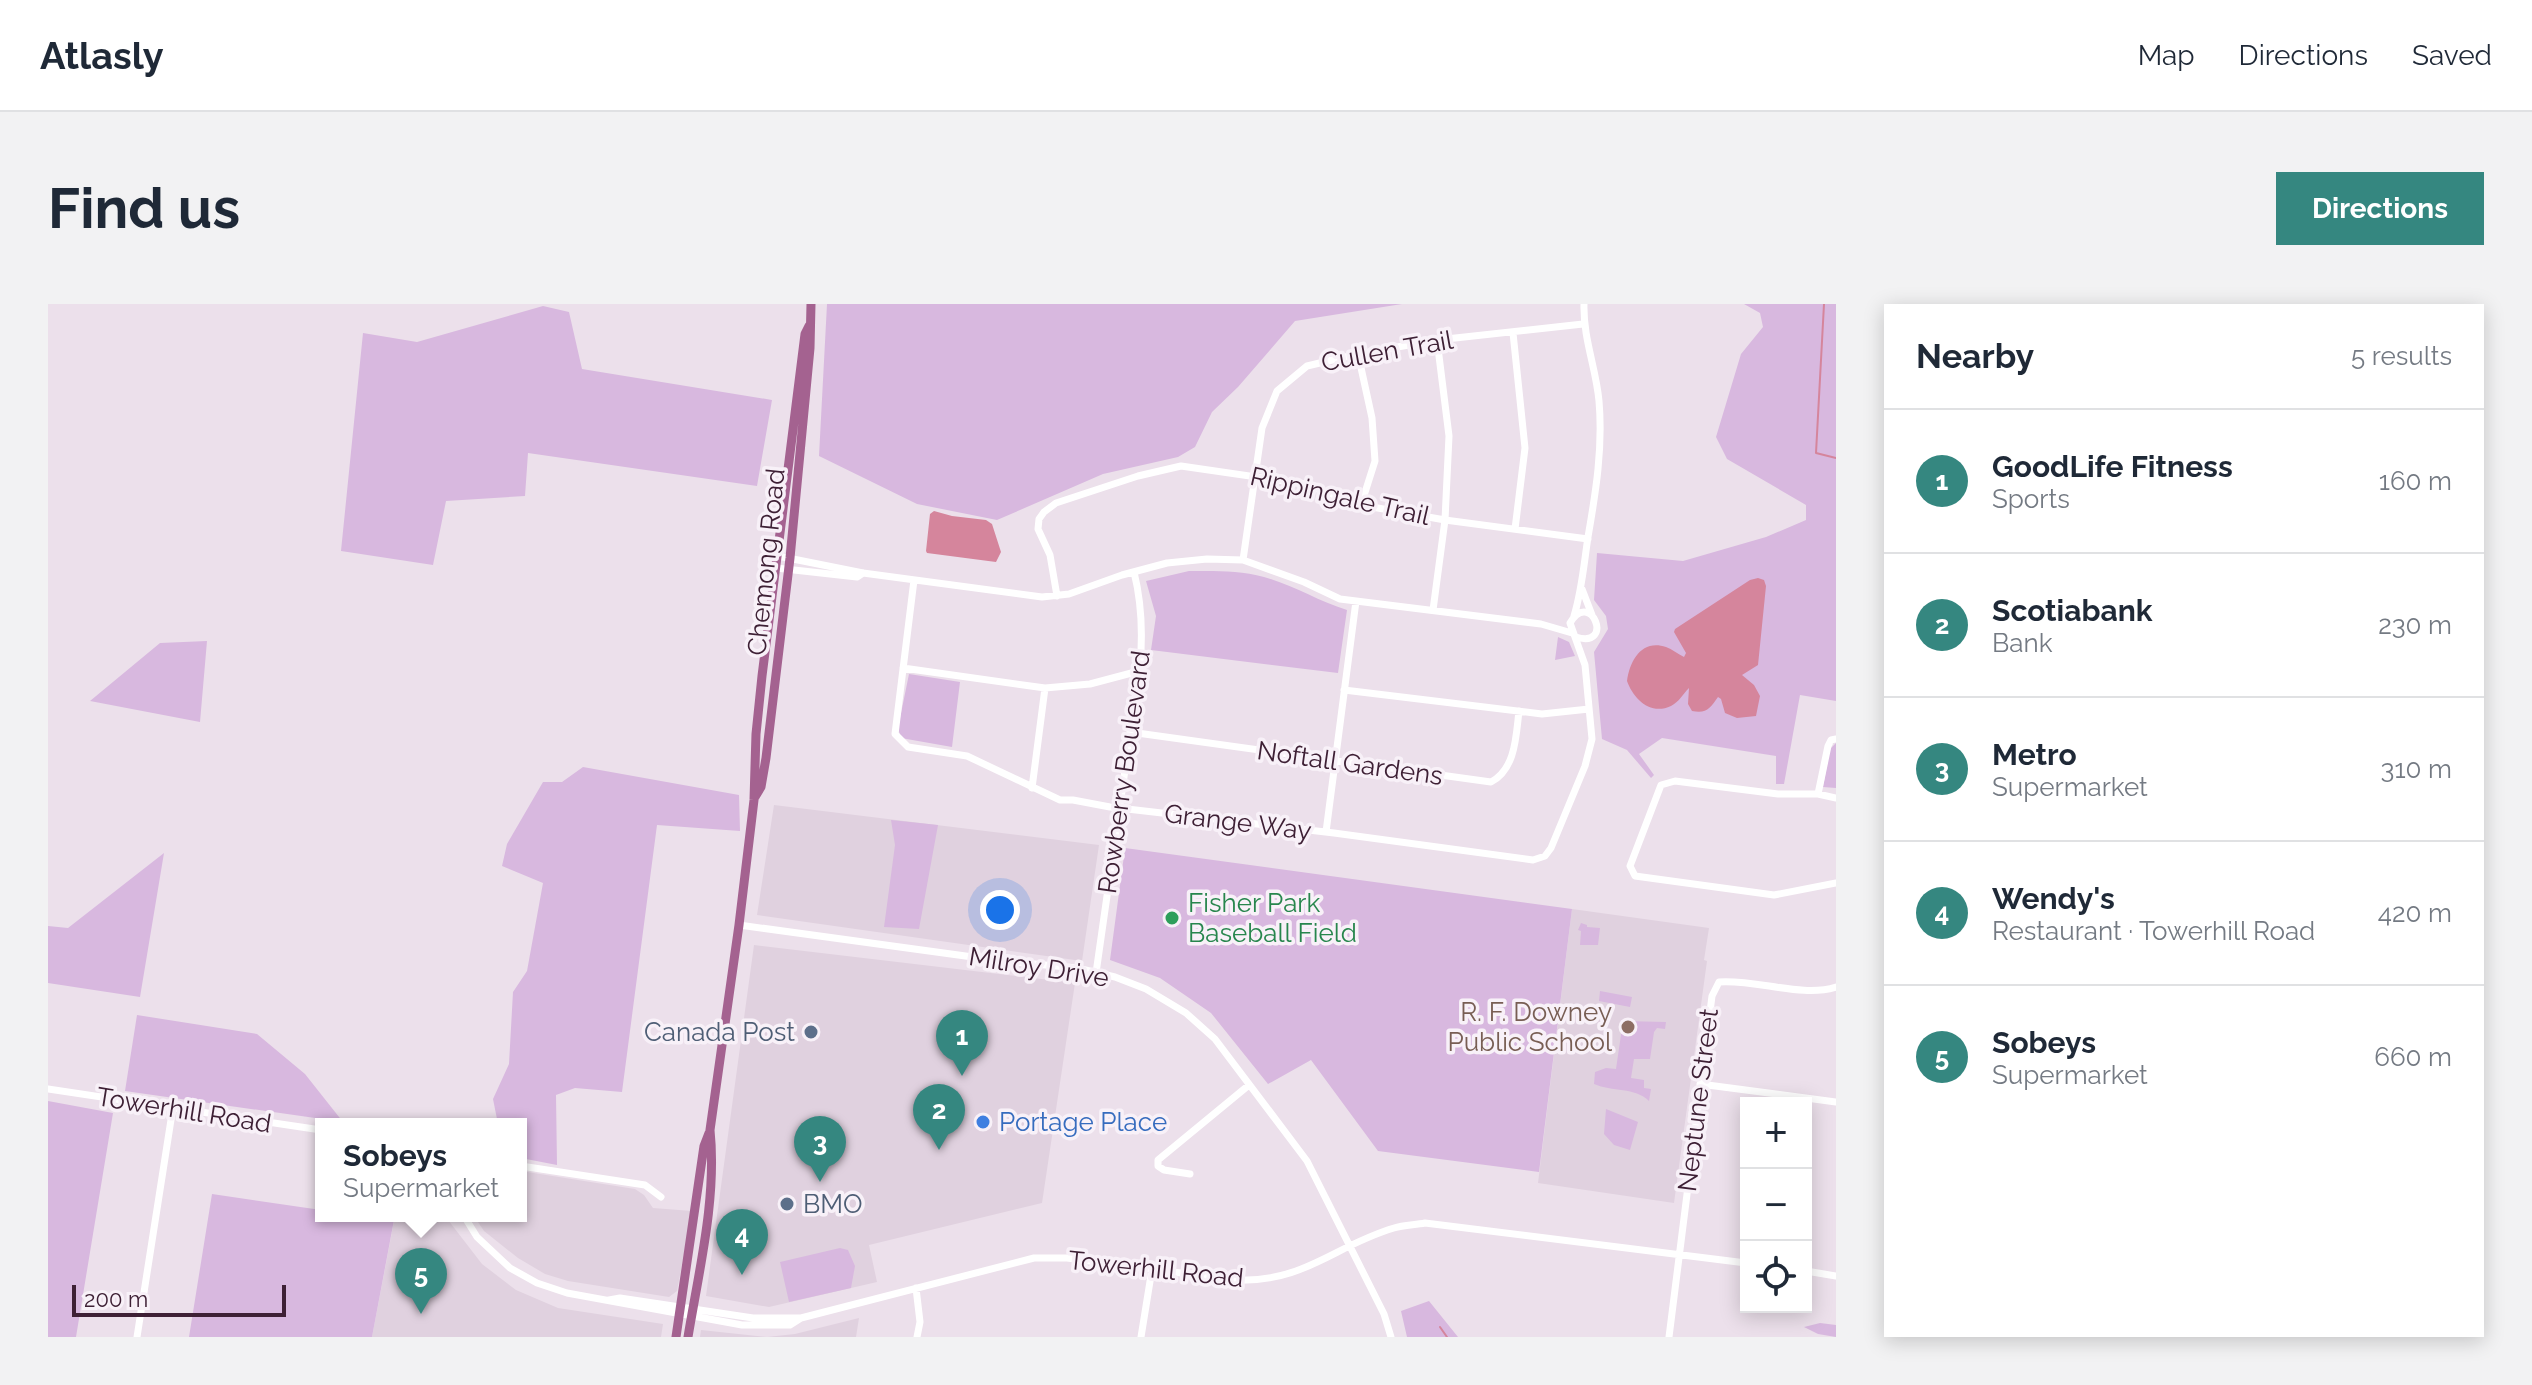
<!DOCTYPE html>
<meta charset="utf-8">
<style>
:root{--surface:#fff;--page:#f2f2f3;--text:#1f2937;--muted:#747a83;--line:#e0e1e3;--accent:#358780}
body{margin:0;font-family:Raleway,sans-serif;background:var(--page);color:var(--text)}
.controls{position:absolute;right:24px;bottom:24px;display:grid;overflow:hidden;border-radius:0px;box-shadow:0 4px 20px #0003}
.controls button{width:72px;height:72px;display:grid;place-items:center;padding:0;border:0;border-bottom:2px solid var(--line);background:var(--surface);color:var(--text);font:40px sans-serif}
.scale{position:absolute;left:24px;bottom:20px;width:214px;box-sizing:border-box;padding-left:8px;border:4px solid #3e2035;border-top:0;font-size:22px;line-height:28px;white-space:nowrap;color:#3e2035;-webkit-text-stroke:6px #f8f1f8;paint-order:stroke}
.you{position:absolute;left:952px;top:606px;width:28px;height:28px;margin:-20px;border:6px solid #fff;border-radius:50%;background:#1a73e8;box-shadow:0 0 0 12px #1a73e833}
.badge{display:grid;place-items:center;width:52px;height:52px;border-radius:50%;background:var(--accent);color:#fff;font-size:26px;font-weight:700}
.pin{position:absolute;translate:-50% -66px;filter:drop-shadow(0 2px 4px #0008)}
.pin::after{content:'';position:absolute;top:42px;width:28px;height:24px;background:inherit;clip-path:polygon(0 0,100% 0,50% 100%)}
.popup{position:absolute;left:267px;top:814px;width:212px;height:104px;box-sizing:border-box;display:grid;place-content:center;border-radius:0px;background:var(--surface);filter:drop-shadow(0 2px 6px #0005);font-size:26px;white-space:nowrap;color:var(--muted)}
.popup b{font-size:30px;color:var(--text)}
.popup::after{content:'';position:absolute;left:50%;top:100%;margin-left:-16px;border:16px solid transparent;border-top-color:var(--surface)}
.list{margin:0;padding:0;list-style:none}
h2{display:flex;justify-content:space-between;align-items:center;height:104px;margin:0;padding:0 32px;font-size:34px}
h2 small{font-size:26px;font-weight:400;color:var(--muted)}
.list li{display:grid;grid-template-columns:52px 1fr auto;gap:24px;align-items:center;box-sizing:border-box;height:144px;padding:0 32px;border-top:2px solid var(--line)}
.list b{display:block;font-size:30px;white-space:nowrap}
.list p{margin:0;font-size:26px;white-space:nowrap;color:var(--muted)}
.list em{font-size:26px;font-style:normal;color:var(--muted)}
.icon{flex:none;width:44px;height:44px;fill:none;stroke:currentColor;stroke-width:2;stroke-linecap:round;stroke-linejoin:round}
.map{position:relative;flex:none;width:1788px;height:1033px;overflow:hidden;border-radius:0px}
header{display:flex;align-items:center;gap:48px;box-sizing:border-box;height:112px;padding:0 40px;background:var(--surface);border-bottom:2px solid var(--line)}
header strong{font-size:38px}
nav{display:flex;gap:44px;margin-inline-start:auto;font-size:28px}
.intro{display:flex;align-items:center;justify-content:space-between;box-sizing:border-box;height:192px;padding:0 48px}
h1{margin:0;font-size:56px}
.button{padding:20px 36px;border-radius:0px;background:var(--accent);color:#fff;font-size:28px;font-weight:700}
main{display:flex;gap:48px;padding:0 48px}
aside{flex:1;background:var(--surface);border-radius:0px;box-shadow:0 4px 20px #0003}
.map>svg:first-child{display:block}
.built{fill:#e0d1df}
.green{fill:#d8b8df}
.water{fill:#d5859c}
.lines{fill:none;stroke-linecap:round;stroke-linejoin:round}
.stream{stroke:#d5859c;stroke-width:2}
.minor{stroke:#fff;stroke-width:7}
.major{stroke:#a46290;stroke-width:9}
.leisure-dot{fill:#2e9e5b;stroke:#f8f1f8;stroke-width:3}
.education-dot{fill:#8d6e63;stroke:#f8f1f8;stroke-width:3}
.service-dot{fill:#5c6f8a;stroke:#f8f1f8;stroke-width:3}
.shop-dot{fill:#3f7fe0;stroke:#f8f1f8;stroke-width:3}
.labels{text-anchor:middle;stroke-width:7;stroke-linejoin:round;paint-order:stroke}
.street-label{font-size:26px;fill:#3e2035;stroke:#f8f1f8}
.leisure-label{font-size:26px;fill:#27864d;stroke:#f8f1f8;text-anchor:start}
.education-label{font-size:26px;fill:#785e54;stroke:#f8f1f8;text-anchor:end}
.service-label{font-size:26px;fill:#4e5e75;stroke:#f8f1f8;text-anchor:end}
.shop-label{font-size:26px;fill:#366cbe;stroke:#f8f1f8;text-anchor:start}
</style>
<header>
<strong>Atlasly</strong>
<nav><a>Map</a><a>Directions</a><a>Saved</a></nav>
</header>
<div class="intro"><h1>Find us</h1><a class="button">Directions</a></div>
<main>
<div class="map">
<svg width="1788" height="1033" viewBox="0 0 1788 1033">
<rect width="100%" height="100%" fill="#ece0eb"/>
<!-- built -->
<path class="built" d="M 726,501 L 1051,541 L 1034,657 L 709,611 Z
M 1524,605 L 1661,624 L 1656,656 L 1659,657 L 1626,899 L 1490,879 Z
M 706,641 L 1027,679 L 994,899 L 821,941 L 829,978 L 721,1003 L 658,992 Z
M 473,867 L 587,885 L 596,891 L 605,904 L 644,907 L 629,987 L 621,993 L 520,977 L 497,970 L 470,954 L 436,927 L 426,912 L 473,912 Z
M 347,912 L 397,912 L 434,960 L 468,986 L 510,1004 L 615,1020 L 613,1033 L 324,1033 Z
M 811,1014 L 808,1033 L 652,1033 L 653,1026 L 719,1033 L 747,1030 Z"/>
<!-- green -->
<path class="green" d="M 779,0 L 1354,0 L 1247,17 L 1190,83 L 1164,108 L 1147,143 L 1130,153 L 1055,170 L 949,216 L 869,200 L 771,152 Z
M 1696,0 L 1788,0 L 1788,397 L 1752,391 L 1736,480 L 1728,480 L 1728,452 L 1614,434 L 1591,450 L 1606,471 L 1603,474 L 1579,446 L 1554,435 L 1546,348 L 1560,325 L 1558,312 L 1546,296 L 1549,249 L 1635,257 L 1718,233 L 1758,216 L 1758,201 L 1679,155 L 1668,133 L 1693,50 L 1715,23 L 1712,9 Z
M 495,2 L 521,8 L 534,65 L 724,96 L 709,182 L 480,149 L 477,192 L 398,197 L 385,261 L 293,247 L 315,29 L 369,38 Z
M 1141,267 C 1166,267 1191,266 1216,273 C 1245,281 1270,297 1299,306 L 1290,369 L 1103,346 L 1108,312 L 1098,277 Z
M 1510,333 L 1521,338 L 1527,352 L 1507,356 Z
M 159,337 L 152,418 L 42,397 L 112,339 Z
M 861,370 L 912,378 L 904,443 L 853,434 L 850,424 Z
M 1788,439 L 1788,484 L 1775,483 L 1782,445 Z
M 535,463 L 691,491 L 692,527 L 609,521 L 574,788 L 527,784 L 508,791 L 509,861 L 473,854 L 473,820 L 450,820 L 445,795 L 461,760 L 465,688 L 479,667 L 495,579 L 454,562 L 459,540 L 495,478 L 514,478 Z
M 843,516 L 890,521 L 871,625 L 836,623 L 847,541 Z
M 1077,544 L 1524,605 L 1491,868 L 1330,847 L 1263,756 L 1220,780 L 1163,709 L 1112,674 L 1062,656 Z
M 116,549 L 92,693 L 0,679 L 0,622 L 20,624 Z
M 1533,619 L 1539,621 L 1539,623 L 1552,624 L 1550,641 L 1532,641 L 1533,627 L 1530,626 Z
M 1552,687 L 1584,693 L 1582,703 L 1551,697 Z
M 89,711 L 209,730 L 257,770 L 295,818 L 77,787 Z
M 1575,717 L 1618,718 L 1617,725 L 1609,724 L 1606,728 L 1602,755 L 1586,755 L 1583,774 L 1596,776 L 1596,784 L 1603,785 L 1601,797 C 1587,783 1564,788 1546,780 L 1547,768 L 1558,764 L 1568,765 Z
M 0,797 L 65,809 L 28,1033 L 0,1033 Z
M 1558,805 L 1590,818 L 1582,846 L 1566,841 L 1556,830 Z
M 164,890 L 273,906 L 273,912 L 318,912 L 346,916 L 324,1033 L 141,1033 Z
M 792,944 L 800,946 L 807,962 L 803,984 L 741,998 L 732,958 Z
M 1381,997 L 1410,1033 L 1359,1033 L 1353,1007 Z
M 1772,1019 L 1788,1021 L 1788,1033 L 1770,1030 L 1756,1023 Z"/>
<!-- water -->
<path class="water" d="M 886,207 L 904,212 L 938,216 L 944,220 L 953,248 L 948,258 L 879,249 L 878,247 L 882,210 Z
M 1710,274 L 1716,276 L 1718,282 L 1710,361 L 1694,371 L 1706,381 L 1712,392 L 1708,412 L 1689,414 L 1677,409 L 1673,395 L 1670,393 C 1662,404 1659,410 1644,407 L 1640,400 L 1641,384 C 1635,390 1631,398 1623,402 C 1602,412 1585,394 1579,377 C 1582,356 1594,335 1618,343 C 1624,345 1630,350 1636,353 L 1638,349 L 1626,328 L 1627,325 L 1702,276 Z"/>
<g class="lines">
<!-- stream -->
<path class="stream" d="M 1776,0 L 1768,149 L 1788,154
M 1392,1023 L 1399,1033"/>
<!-- minor -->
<path class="minor" d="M 1465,29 L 1477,144 L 1467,225
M 1310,50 L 1324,114 L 1327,157 L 1313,201
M 730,252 L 815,269 L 994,293 L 1021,290 L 1074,271 L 1119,259 L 1159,255 L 1195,256 L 1256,278 L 1292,295 L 1493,320 L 1524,329
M 1195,256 L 1214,124 L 1229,87 L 1259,62 L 1310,50 L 1389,36 L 1535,20
M 728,264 L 809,273 L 815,269
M 866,276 L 847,430 L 860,443 L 919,452 L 1012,496 L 1025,496 L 1062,503 L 1286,529 L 1485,556 L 1497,552 L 1503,544 L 1537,462 L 1544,435 L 1537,361 L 1522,319 C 1543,284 1567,345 1528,333
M 1534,285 L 1544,311
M 1009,292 L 1002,251 L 990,225 L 991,215 L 996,208 L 1008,199 L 1090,172 L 1133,162 L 1256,180 L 1313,201 L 1397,216 L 1540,235
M 1385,306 L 1397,216 L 1401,132 L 1389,36
M 1526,312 C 1534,286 1536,259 1540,233 C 1548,187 1555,143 1551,97 C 1548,64 1535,34 1536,0
M 855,364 L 997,384 L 1042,380 L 1091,367
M 1296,386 L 1494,410 L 1541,405
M 1082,428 L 1443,478 C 1468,465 1468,431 1471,407
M 984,484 L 997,384
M 1770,490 L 1780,442 L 1783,436 L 1788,435
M 1788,494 L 1770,490 L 1730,490 L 1627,477 L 1613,481 L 1582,562 L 1587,572 L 1726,591 L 1788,579
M 1278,528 L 1308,297
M 691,621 L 954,657 L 1029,664 L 1067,673 L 1098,685 L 1138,709 L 1167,735 L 1259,857 L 1336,1010 L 1343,1033
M 1048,669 L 1092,361 C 1095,328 1094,300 1086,268
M 1652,780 L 1788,798
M 0,785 L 273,826
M 473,862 L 597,881 L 613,893
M 1142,870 L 1116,866 L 1110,862 L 1110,856 L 1201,781
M 416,912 L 429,933 L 462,964 L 489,979 L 519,989 L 694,1021 L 742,1021 L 753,1014
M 1758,967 L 1788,972
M 868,984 L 872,1018 L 869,1033
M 561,996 L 572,994 L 705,1014 L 753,1014 L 986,954 L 1019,954 L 1186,976 C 1257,979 1285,942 1346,924 C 1356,921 1367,921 1377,919 L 1698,959
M 89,1033 L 125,803
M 1093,1033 L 1104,965
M 1621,1033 L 1664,692 L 1671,678 C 1708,675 1754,694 1788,683"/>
<!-- major -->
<path class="major" d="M 707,493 L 713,483 L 718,454 L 742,254 L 762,44 L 763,0
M 628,1033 L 656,842 L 661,829
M 640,1033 C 651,966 669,894 662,826 L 691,621 L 706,496 L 708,430 L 714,372 L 757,30 L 761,22"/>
</g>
<!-- markers -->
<circle class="leisure-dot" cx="1124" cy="614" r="8"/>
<circle class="education-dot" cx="1580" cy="723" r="8"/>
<g class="service-dot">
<circle cx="763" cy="728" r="8"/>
<circle cx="739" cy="900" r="8"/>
</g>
<circle class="shop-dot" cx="935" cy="818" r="8"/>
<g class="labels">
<!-- street labels -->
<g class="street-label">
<text transform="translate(1339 47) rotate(-10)" y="9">Cullen Trail</text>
<text transform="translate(1292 192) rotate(13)" y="9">Rippingale Trail</text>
<text transform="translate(718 258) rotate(-84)" y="9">Chemong Road</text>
<text transform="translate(1302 459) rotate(8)" y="9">Noftall Gardens</text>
<text transform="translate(1076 468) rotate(-82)" y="9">Rowberry Boulevard</text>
<text transform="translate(1190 518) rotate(7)" y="9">Grange Way</text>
<text transform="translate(991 663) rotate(9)" y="9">Milroy Drive</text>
<text transform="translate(1650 796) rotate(-83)" y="9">Neptune Street</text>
<text transform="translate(136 806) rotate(9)" y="9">Towerhill Road</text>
<text transform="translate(1108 965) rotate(6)" y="9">Towerhill Road</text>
</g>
<!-- leisure labels -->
<g class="leisure-label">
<text x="1140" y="608">Fisher Park<tspan x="1140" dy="30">Baseball Field</tspan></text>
</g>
<!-- education labels -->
<g class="education-label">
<text x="1564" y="717">R. F. Downey<tspan x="1564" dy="30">Public School</tspan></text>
</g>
<!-- service labels -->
<g class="service-label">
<text x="747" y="737">Canada Post</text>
<text x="755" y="909" text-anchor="start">BMO</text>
</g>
<!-- shop labels -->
<g class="shop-label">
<text x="951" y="827">Portage Place</text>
</g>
</g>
</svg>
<div class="controls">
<button>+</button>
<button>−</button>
<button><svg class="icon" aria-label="locate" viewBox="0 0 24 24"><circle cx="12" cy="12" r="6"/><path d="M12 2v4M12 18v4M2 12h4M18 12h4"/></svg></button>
</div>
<div class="scale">200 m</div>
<div class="you"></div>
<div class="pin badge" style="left:914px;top:772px">1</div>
<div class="pin badge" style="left:891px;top:846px">2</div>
<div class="pin badge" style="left:772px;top:878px">3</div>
<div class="pin badge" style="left:694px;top:971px">4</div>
<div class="pin badge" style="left:373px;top:1010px">5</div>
<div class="popup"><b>Sobeys</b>Supermarket</div>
</div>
<aside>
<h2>Nearby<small>5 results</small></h2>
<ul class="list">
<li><span class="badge">1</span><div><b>GoodLife Fitness</b><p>Sports</p></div><em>160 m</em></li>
<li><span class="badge">2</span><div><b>Scotiabank</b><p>Bank</p></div><em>230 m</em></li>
<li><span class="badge">3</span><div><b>Metro</b><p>Supermarket</p></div><em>310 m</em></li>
<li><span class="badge">4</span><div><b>Wendy's</b><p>Restaurant · Towerhill Road</p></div><em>420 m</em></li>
<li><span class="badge">5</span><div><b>Sobeys</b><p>Supermarket</p></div><em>660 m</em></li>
</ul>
</aside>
</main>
